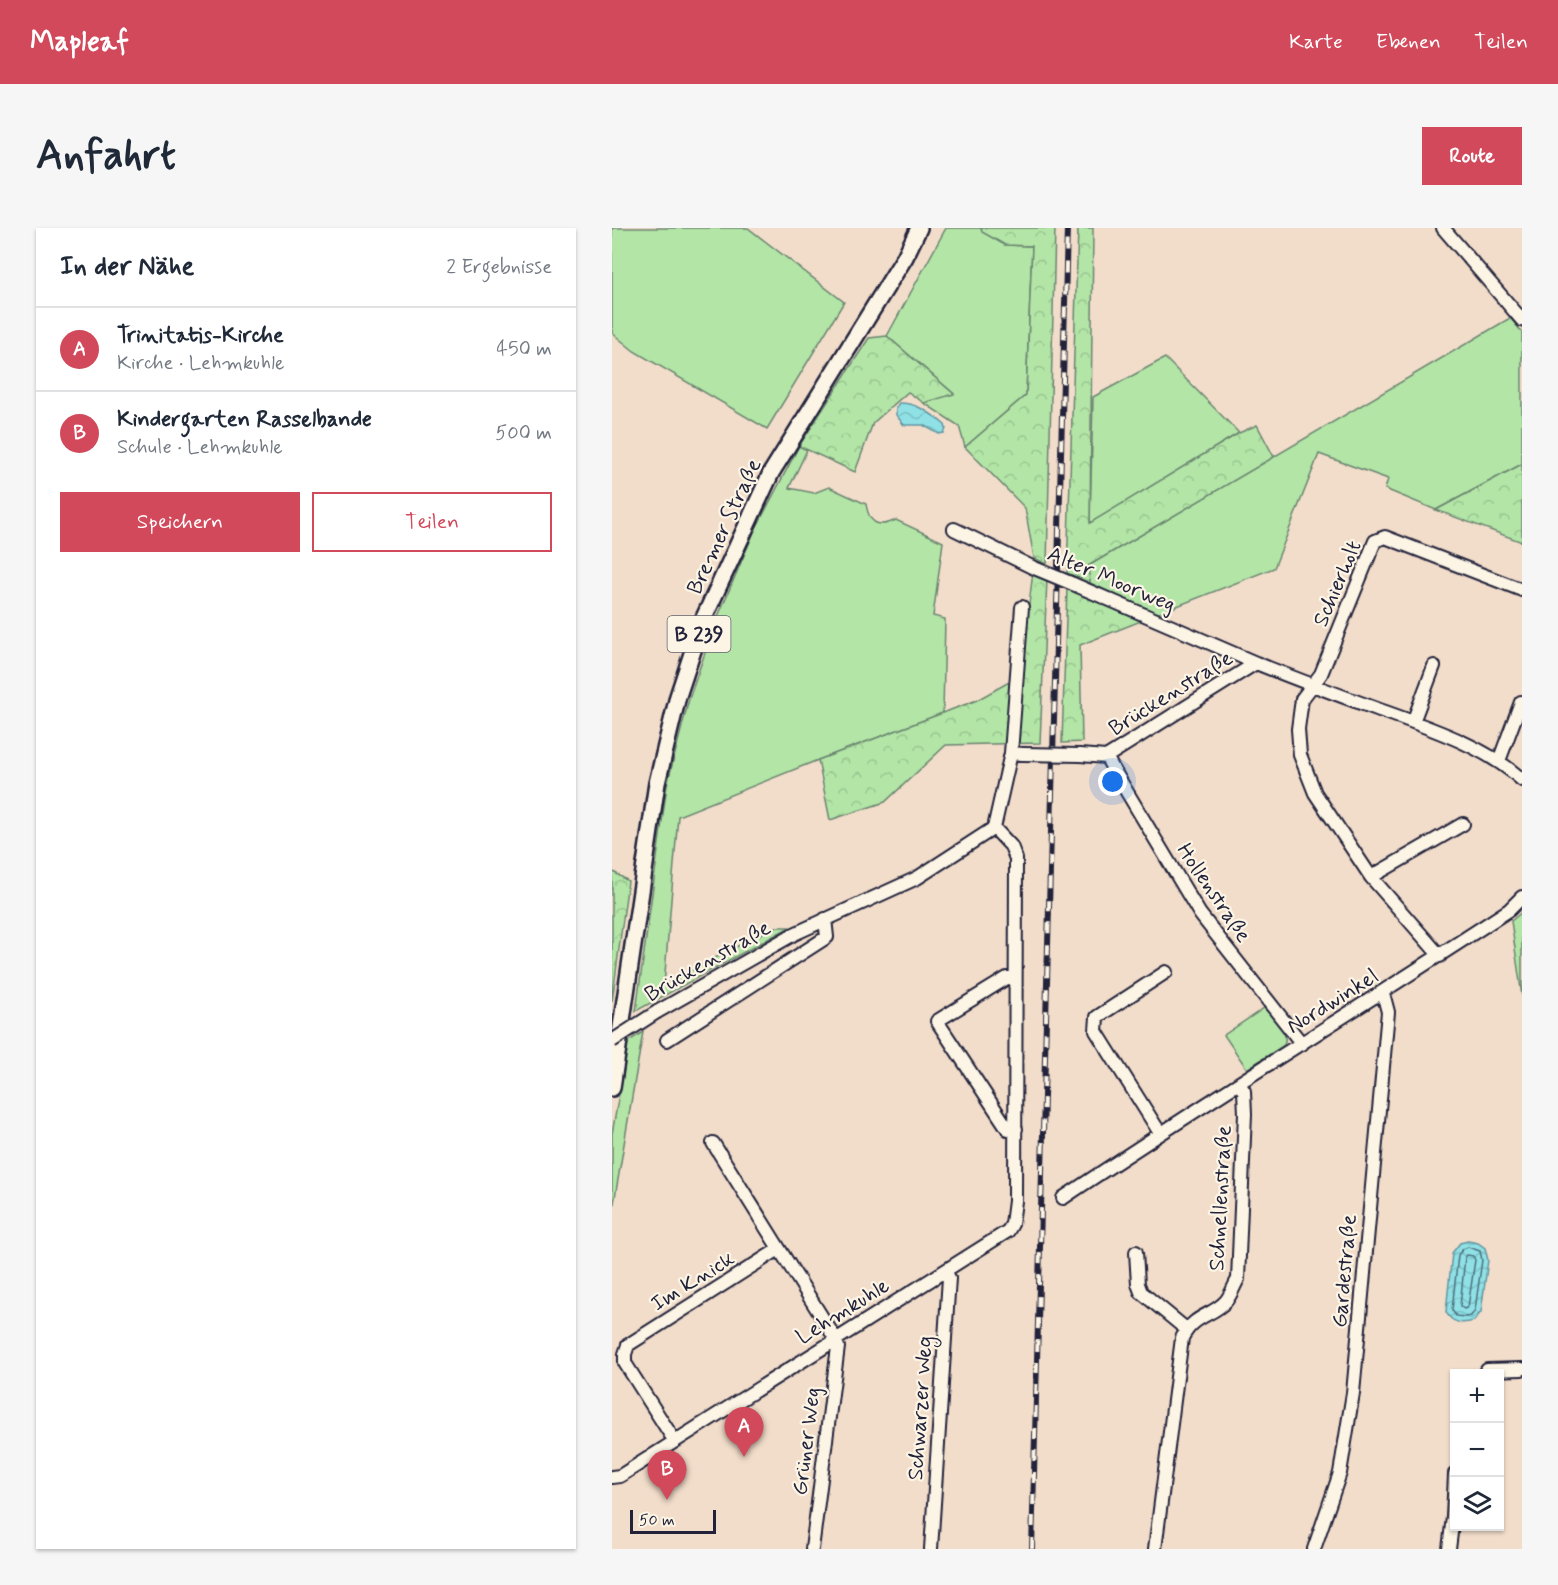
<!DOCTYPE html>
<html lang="de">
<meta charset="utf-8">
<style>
:root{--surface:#fff;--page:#f6f6f7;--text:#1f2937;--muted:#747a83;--line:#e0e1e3;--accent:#d1495b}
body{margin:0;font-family:Mynerve,sans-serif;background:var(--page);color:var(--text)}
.controls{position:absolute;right:18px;bottom:18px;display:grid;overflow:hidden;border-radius:0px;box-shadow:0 2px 4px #0004}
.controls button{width:54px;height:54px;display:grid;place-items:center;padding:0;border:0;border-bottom:2px solid var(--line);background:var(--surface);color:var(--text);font:30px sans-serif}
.scale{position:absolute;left:18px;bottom:15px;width:86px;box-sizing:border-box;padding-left:6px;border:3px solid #22223b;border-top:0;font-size:16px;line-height:21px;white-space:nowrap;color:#22223b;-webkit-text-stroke:4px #fcf5e5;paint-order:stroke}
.you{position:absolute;left:501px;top:554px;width:21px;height:21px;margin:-15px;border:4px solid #fff;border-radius:50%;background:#1a73e8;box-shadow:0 0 0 9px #1a73e833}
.badge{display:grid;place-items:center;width:39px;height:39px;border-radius:50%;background:var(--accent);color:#fff;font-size:20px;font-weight:700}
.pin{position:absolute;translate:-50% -50px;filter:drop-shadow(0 2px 3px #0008)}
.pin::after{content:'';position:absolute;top:32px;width:21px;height:18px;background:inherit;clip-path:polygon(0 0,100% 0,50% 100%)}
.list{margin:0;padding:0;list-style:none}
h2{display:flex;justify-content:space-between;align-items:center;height:78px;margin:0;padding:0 24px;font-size:26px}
h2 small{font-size:20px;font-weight:400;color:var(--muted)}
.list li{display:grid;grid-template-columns:39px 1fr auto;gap:18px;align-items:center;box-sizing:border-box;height:84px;padding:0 24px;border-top:2px solid var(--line)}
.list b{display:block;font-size:22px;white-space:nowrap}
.list p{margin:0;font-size:20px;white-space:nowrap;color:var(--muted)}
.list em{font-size:20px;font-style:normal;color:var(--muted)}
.actions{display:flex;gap:12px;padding:18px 24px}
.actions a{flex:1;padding:14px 0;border:2px solid var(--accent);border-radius:0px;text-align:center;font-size:21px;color:var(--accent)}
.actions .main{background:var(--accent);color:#fff}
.icon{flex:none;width:33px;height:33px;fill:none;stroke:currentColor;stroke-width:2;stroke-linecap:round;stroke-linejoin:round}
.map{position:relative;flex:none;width:910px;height:1321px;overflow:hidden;border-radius:0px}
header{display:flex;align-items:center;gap:36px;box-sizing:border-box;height:84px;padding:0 30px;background:var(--accent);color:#fff}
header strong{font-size:28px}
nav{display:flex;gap:33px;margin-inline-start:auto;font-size:21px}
.intro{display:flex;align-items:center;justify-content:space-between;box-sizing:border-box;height:144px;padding:0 36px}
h1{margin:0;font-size:42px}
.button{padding:15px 27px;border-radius:0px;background:var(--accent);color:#fff;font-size:21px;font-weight:700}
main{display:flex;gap:36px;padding:0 36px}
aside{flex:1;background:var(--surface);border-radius:0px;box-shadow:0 2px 4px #0004}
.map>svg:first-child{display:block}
.green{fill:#b2e5a6;stroke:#6a8470;stroke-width:1.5}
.forest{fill:url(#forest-crowns);stroke:#6a8470;stroke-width:1.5}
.water{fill:url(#water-waves);stroke:#6395a1;stroke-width:1.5}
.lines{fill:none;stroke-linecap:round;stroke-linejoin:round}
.shore{stroke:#4e6e7f;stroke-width:1.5}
.minor-casing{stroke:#22223b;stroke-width:16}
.major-casing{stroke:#22223b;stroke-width:20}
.minor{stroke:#fcf5e5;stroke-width:12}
.major{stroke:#fcf5e5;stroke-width:15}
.rail-casing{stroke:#22223b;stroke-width:6}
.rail{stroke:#fcf5e5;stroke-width:4;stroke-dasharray:11;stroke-linecap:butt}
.minor-bridge-casing{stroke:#22223b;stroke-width:16;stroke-linecap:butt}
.minor-bridge{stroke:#fcf5e5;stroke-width:12}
.labels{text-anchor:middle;stroke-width:4.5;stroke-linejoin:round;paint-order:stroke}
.shield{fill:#fcf5e5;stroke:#63616e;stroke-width:1.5}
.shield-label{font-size:21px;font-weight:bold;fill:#22223b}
.street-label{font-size:22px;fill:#22223b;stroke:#fcf5e5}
</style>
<header>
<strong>Mapleaf</strong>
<nav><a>Karte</a><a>Ebenen</a><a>Teilen</a></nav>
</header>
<div class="intro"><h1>Anfahrt</h1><a class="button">Route</a></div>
<main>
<aside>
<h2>In der Nähe<small>2 Ergebnisse</small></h2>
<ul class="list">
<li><span class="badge">A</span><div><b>Trinitatis-Kirche</b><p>Kirche · Lehmkuhle</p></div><em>450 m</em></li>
<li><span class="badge">B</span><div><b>Kindergarten Rasselbande</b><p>Schule · Lehmkuhle</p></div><em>500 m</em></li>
</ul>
<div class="actions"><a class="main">Speichern</a><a>Teilen</a></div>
</aside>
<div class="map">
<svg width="910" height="1321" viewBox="0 0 910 1321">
<defs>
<pattern id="forest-crowns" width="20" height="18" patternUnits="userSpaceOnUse" patternTransform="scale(1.5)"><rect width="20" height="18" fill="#b2e5a6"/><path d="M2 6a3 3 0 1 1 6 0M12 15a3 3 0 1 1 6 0" fill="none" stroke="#99c490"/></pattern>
<pattern id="water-waves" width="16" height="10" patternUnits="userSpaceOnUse" patternTransform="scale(1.5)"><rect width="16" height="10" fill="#8fe1e5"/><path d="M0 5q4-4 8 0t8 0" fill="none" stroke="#7bc1c5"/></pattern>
</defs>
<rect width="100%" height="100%" fill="#f2ddca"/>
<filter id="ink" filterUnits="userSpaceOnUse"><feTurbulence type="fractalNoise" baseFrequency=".0167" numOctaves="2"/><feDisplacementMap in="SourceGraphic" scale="12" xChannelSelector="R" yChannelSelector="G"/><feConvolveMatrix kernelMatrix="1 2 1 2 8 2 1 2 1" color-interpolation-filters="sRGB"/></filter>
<g filter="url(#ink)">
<!-- green -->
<path class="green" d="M 0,0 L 136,0 L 232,74 L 155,201 L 22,123 L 0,105 Z
M 334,0 L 369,0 L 371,4 L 393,17 L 420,18 L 414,167 L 353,219 L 347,198 L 312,175 L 341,165 L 275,108 Z
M 898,90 L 910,104 L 910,236 L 824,282 L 773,261 L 776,251 L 707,226 L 662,340 L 545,386 L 478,355 L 476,338 Z
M 553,130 L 627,205 L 478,296 L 481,169 Z
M 187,218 L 195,222 L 177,260 L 202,265 L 217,259 L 254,276 C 257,295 265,301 284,292 L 331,314 L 321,388 L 333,391 L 331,485 L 206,532 L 66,588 L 52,757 L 162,699 L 178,699 L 24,783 L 55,557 L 77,471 L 104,393 L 142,304 Z
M 910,684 L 910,768 L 899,693 Z
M 652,780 C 661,790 678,803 672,817 L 635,841 L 612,807 Z
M 31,804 L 0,987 L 0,906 L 16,814 Z"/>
<!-- forest -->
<path class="forest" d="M 369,0 L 443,0 L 435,336 L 422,330 L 413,280 L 353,219 L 414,167 L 420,18 L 393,17 L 370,4 Z
M 466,0 L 481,0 L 478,295 L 627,205 L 645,197 L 662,229 L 476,338 L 478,355 L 455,345 Z
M 275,108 L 342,166 L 312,175 L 296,164 L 261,195 L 243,244 L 187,218 L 257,110 Z
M 910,236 L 910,314 L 824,282 Z
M 421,344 L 435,351 L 428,515 L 334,517 L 273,574 L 218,592 L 206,532 L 365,472 L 408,448 Z
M 455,360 L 529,393 L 468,417 L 470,514 L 450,515 Z
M 0,643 L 16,653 L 0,774 Z"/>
<!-- water -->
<path class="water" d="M 287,175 C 304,174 320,186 333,197 L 334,201 L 332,205 L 327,206 L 311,197 L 292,197 L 284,187 L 284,180 Z
M 856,1013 L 866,1015 L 873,1020 L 876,1032 L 869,1084 L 862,1093 C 850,1096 840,1096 834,1084 L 840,1025 L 848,1015 Z"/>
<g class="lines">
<!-- shore -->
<path class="shore" d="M 856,1019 L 868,1023 L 870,1032 L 863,1082 L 859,1088 L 853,1089 L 844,1088 L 840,1082 L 846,1027 L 851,1021 Z
M 855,1027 L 861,1028 L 863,1032 L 856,1079 L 852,1081 L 848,1078 L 853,1029 Z"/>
<!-- minor casing -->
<g class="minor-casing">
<path id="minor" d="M 831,0 L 910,92
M 342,301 L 420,339
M 461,356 L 644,435
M 801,494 L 822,438
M 399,525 L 410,379
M 468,527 L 494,529 L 644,435 C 684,451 724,466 765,481 C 812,498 874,518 910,552
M 494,529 L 588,686 L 690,816
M 887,533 L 909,474
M 759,649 L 851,596
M 828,728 L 759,649 L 703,565 L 688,527 L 686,501 L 690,471 L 709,446 L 763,313 L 773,309 L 910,362
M 403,750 L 395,750 L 325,793 L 396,901 L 404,901
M 45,784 L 182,706 L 305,650 L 382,600 L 399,525 L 411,526
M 55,812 L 215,709 L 213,691
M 548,905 L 484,803 L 485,789 L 554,744
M 101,915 L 223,1110 L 226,1119 L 200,1321
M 451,970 C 598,871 749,779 897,682 L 910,669
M 524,1024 L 526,1056 L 529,1064 L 574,1101
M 875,1142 L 910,1141
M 62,1212 L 13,1135 L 13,1126 L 16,1117 L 167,1021
M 0,1249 L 8,1248 L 396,1003 L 400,996 L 403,973 L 404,631 L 399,618 L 382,600
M 319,1321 L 337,1050 L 333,1043
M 543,1321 L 570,1110 C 582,1086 601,1088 614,1073 C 619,1067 622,1058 626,1051 L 633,886 L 632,863 L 627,856
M 702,1321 L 728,1245 L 741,1165 L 776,784 L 771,765
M 837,1321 L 841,1289 L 843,1246"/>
</g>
<!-- major casing -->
<g class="major-casing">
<path id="major" d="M 0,860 L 45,555 L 66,468 L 91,392 L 159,245 L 293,29 L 307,0"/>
</g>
<!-- minor -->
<use href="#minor" class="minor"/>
<!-- major -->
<use href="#major" class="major"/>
<!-- rail casing -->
<g class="rail-casing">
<path id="rail" d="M 420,1321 L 455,0"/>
</g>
<!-- rail -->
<use href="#rail" class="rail"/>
<!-- minor-bridge casing -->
<g class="minor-bridge-casing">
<path id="minor-bridge" d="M 420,339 L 461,356
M 411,526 L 468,527
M 0,813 L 45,784"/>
</g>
<!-- minor-bridge -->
<use href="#minor-bridge" class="minor-bridge"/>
</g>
</g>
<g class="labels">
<!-- shield labels -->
<rect class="shield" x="55.5" y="388" width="63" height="36" rx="4.5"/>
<g class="shield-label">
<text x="87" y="413">B 239</text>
</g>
<!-- street labels -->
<g class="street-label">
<text transform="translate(111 298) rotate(-65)" y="8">Bremer Straße</text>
<text transform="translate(500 350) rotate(23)" y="8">Alter Moorweg</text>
<text transform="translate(724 355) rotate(-67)" y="8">Schierholt</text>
<text transform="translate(558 464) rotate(-32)" y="8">Brückenstraße</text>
<text transform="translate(603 664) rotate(56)" y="8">Hollenstraße</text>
<text transform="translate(95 732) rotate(-30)" y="8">Brückenstraße</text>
<text transform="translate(720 772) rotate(-32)" y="8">Nordwinkel</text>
<text transform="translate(607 970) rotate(-87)" y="8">Schnellenstraße</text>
<text transform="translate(731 1043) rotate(-85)" y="8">Gardestraße</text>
<text transform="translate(80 1052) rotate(-32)" y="8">Im Knick</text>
<text transform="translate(230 1082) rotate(-32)" y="8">Lehmkuhle</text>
<text transform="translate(307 1180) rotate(-86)" y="8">Schwarzer Weg</text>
<text transform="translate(193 1213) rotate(-83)" y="8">Grüner Weg</text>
</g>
</g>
</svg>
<div class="controls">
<button>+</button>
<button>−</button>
<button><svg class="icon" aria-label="layers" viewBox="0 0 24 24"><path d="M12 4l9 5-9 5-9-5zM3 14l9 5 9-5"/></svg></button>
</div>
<div class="scale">50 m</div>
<div class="you"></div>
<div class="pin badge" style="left:132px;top:1229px">A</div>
<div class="pin badge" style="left:55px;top:1272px">B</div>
</div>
</main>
